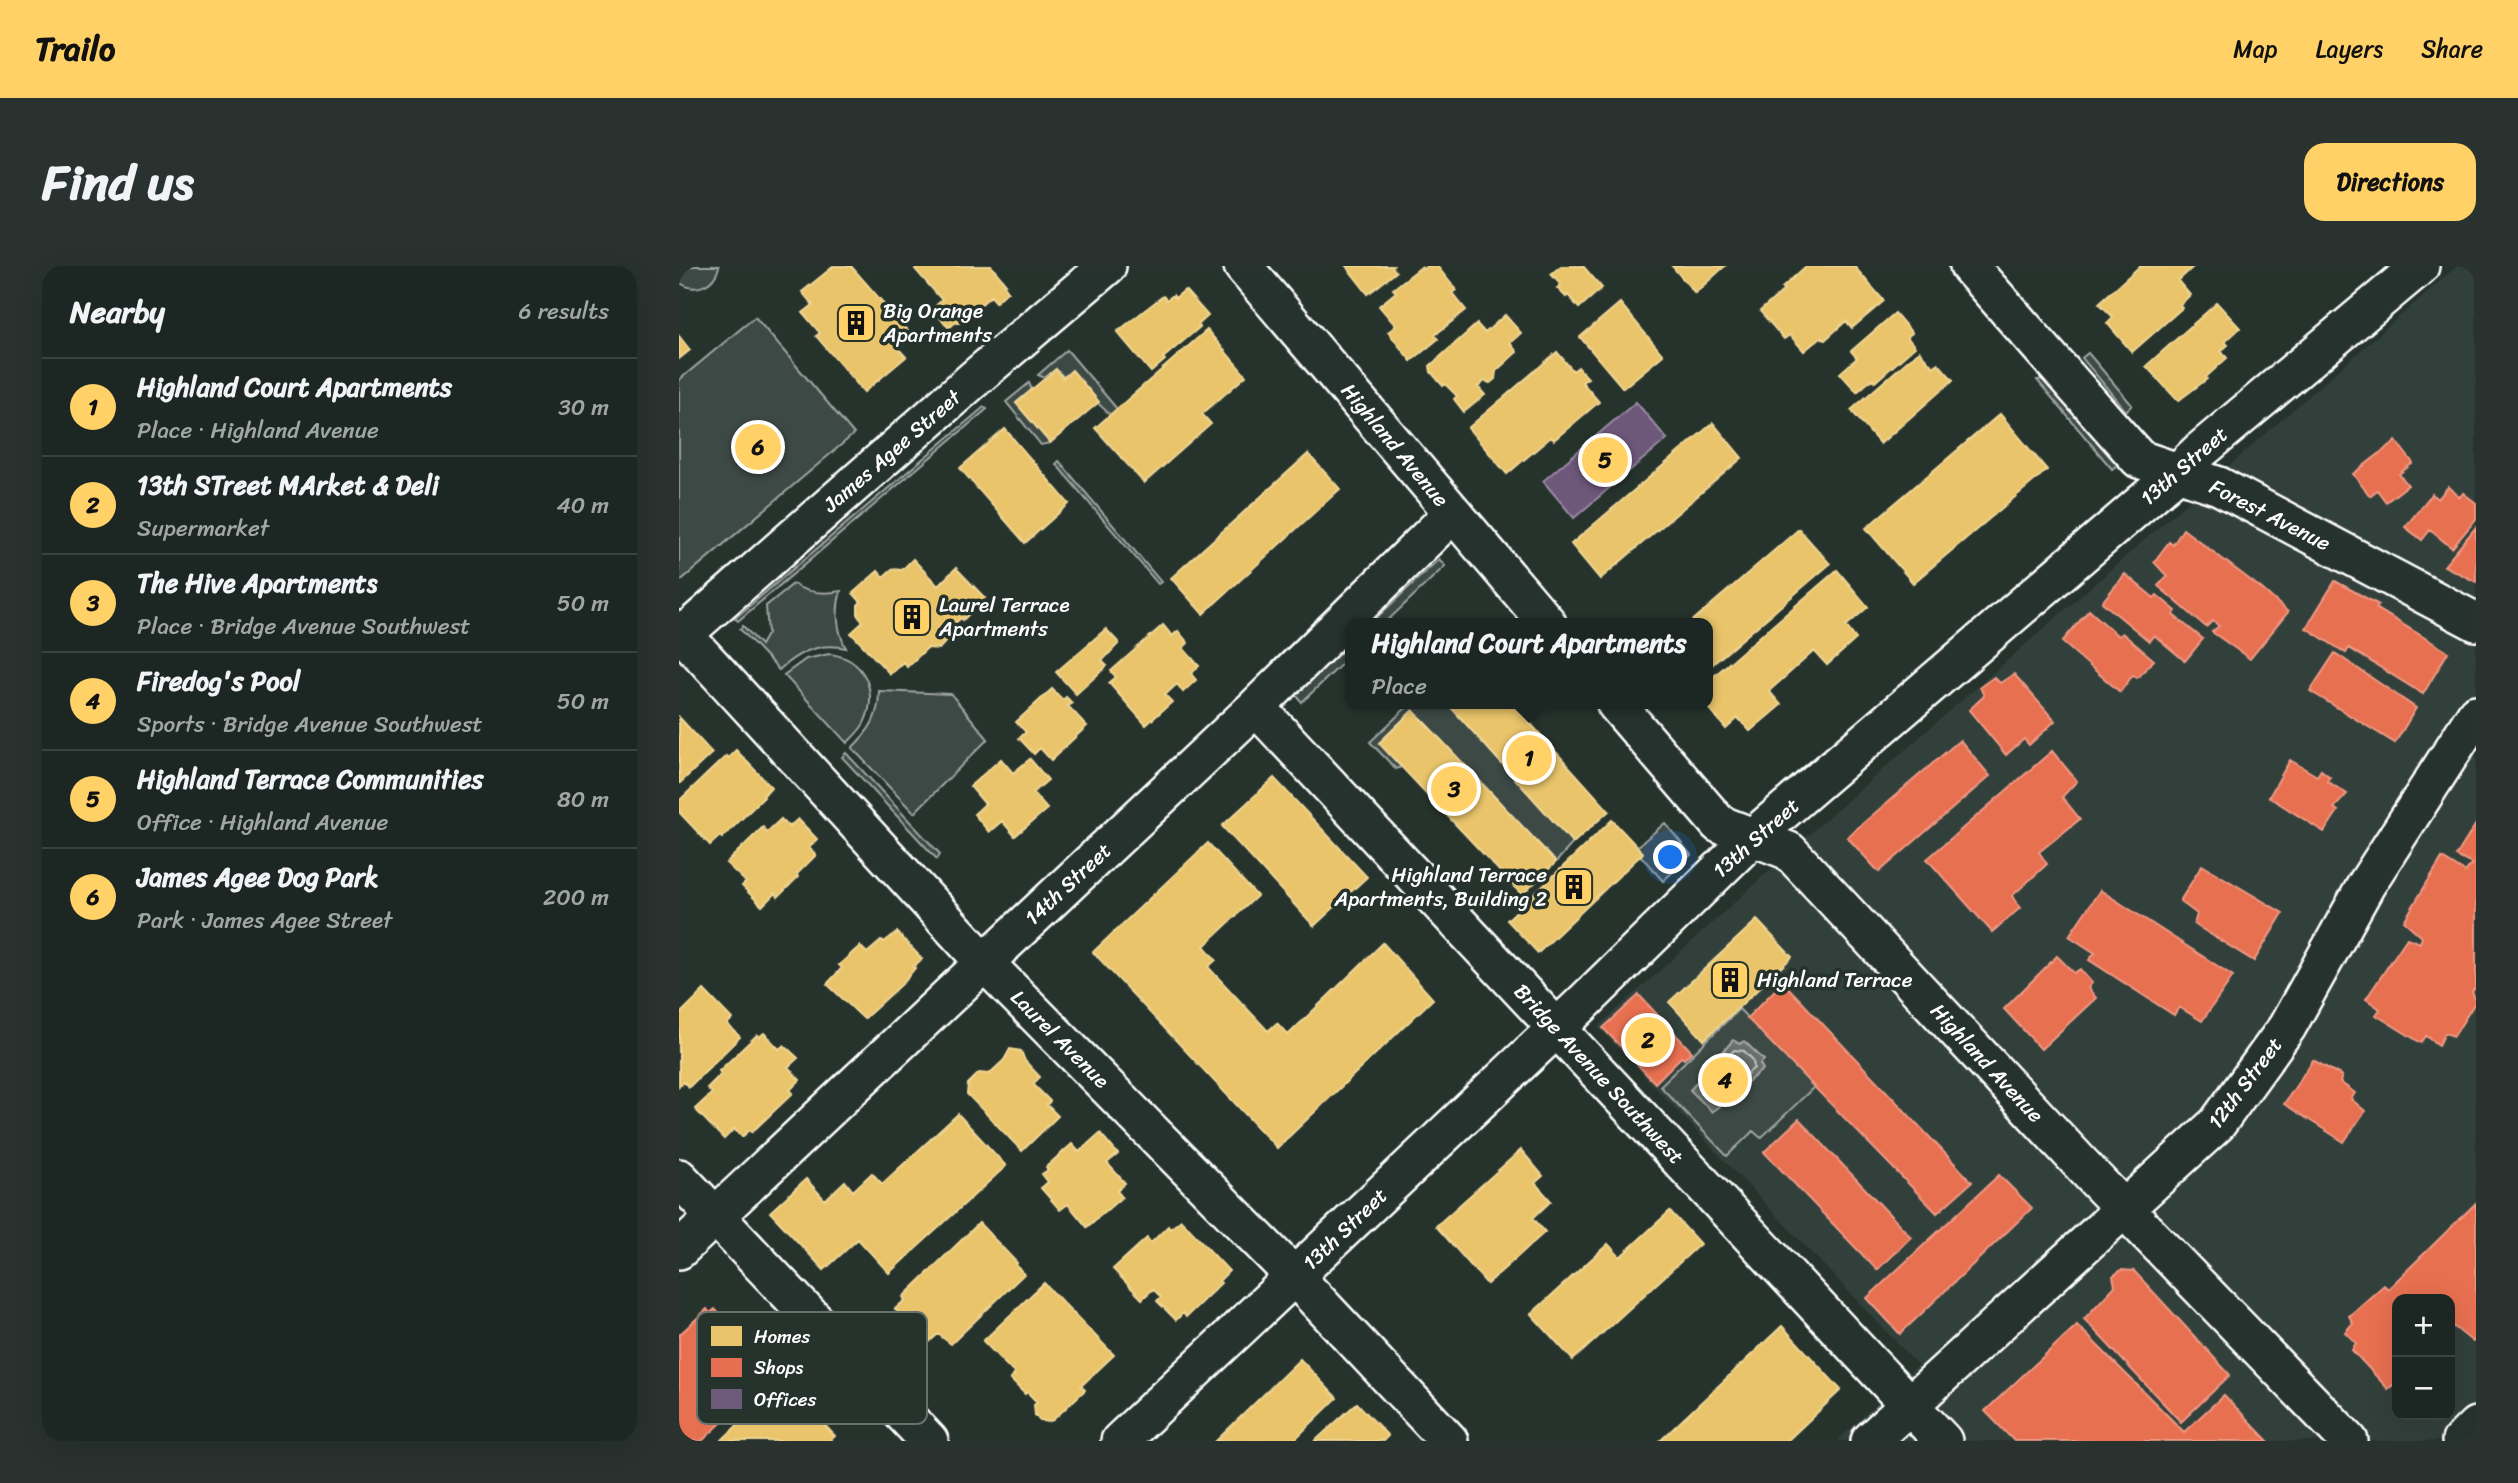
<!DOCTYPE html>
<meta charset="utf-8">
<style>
:root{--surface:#1c2622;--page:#29322f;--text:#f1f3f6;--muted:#a0a5a5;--line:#3a4340;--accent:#ffd166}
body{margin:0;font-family:Sriracha,sans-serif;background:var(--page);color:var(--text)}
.controls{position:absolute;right:21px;bottom:21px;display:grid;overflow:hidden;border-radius:14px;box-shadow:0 7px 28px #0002}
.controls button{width:63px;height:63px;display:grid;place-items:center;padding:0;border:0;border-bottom:2px solid var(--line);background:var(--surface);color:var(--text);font:35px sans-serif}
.you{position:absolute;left:992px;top:592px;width:24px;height:24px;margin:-18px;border:5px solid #fff;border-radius:50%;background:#1a73e8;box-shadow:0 0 0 10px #1a73e833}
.badge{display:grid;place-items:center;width:46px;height:46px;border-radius:50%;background:var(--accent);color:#111;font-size:23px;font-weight:700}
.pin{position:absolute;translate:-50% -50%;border:4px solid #fff;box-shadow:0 2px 7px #0006}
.popup{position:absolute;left:666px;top:352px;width:368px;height:91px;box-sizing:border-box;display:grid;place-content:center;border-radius:14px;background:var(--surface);filter:drop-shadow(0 2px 5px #0005);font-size:23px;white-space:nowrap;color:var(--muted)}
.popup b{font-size:26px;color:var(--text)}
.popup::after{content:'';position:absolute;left:50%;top:100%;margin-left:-14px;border:14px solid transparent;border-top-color:var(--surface)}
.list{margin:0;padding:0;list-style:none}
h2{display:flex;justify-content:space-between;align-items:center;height:91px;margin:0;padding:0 28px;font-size:30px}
h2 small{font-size:23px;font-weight:400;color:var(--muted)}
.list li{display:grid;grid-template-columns:46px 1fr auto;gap:21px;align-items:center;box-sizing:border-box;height:98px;padding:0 28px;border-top:2px solid var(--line)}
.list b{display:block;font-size:26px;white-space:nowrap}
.list p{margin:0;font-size:23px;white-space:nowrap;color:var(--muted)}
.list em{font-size:23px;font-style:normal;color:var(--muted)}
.map{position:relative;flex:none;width:1797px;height:1175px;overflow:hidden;border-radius:21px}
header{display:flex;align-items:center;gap:42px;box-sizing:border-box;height:98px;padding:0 35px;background:var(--accent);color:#111}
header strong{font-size:33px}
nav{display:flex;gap:38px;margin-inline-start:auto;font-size:24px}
.intro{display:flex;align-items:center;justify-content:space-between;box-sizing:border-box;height:168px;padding:0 42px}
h1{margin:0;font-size:49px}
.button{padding:18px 32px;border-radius:21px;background:var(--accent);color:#111;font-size:24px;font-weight:700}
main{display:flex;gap:42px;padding:0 42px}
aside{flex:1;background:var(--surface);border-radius:21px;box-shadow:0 7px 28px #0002}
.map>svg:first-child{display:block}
.built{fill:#333f3a;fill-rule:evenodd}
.green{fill:#3e4944;stroke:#9ea4a2;stroke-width:2}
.water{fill:#67706c;stroke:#a4a9a7;stroke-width:2}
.homes{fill:#e9c46a;stroke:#f0d697;stroke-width:2}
.shops{fill:#e76f51;stroke:#ee9a85;stroke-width:2}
.offices{fill:#6d597a;stroke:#998ba2;stroke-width:2}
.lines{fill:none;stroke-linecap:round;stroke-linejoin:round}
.shore{stroke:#c2c6c4;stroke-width:2}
.secondary-casing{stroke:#fff;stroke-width:42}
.secondary{stroke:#26332d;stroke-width:37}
.labels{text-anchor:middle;stroke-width:7;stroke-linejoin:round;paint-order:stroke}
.poi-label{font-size:21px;fill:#fff;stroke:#26332d;text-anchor:start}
.street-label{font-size:21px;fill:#fff;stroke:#26332d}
.key{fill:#26332d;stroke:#67706c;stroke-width:2}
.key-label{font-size:19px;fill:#fff}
</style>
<header>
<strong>Trailo</strong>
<nav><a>Map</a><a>Layers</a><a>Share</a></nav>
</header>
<div class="intro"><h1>Find us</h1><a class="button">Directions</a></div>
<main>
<aside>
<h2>Nearby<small>6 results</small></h2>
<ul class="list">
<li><span class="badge">1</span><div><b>Highland Court Apartments</b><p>Place · Highland Avenue</p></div><em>30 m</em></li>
<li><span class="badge">2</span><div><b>13th STreet MArket &amp; Deli</b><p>Supermarket</p></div><em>40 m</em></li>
<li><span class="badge">3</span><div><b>The Hive Apartments</b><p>Place · Bridge Avenue Southwest</p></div><em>50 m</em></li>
<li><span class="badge">4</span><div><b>Firedog's Pool</b><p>Sports · Bridge Avenue Southwest</p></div><em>50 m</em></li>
<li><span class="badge">5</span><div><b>Highland Terrace Communities</b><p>Office · Highland Avenue</p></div><em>80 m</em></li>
<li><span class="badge">6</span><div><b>James Agee Dog Park</b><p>Park · James Agee Street</p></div><em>200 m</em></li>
</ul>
</aside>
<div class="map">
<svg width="1797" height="1175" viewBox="0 0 1797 1175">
<rect width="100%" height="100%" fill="#26332d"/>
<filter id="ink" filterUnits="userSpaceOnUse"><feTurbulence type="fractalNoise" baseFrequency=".0143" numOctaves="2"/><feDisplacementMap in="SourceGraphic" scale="14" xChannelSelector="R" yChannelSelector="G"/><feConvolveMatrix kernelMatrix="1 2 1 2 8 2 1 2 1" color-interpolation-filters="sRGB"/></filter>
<g filter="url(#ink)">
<!-- built -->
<path class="built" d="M 1778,0 L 1797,0 L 1797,1175 L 1158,1175 L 1239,1099 L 919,761 L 1136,563 ZM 1718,1033 L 1771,1033 L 1771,1149 L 1718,1149 Z"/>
<!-- green -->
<path class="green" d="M 0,0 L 40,0 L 40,1 C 35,20 16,28 0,16 Z
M 76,51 L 175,168 L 0,316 L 0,114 Z
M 388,84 L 438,143 L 431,149 C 415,130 393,122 377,103 L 366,112 L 359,109 Z
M 1409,87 L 1453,139 L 1447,145 L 1403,92 Z
M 1368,113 L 1439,198 L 1433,203 L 1358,114 Z
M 350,117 L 353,124 L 337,137 L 371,177 L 362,179 L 327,136 Z
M 305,141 L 308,143 L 59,355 L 56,352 Z
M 380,195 L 482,316 L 479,318 L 377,198 Z
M 760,293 L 766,300 L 706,357 L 692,357 Z
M 114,318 C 128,327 146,328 162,325 C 156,344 158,365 167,382 C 141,376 118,387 100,404 L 61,363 L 64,360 L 82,379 L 89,367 L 87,340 Z
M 671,377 L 671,390 L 623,436 L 617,429 Z
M 150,388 C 184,391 200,424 186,455 C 183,463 175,470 168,477 L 105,409 L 127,393 Z
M 200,425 L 272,428 L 309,473 L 235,547 L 173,482 C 191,464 200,451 200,425 Z
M 731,438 L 769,438 L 894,577 L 877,596 L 734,445 L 700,477 L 722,501 L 717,503 L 691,476 Z
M 167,487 L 261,588 L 258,593 L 163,491 Z
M 986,557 L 1012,589 L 984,615 L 961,589 L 964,586 L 958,581 Z
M 1060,743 L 1135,821 L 1082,872 L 1074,865 L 1048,890 L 981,820 Z"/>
<!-- water -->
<path class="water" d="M 1054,774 L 1061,778 L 1065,775 L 1085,794 L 1081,798 L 1084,803 L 1033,846 L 1011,824 Z"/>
<!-- homes -->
<path class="homes" d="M 155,0 L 172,0 L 233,70 L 219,82 L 227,91 L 185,126 L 137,70 L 141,67 L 124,47 L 134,39 L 123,26 Z
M 239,0 L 312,0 L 327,18 L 325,19 L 329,25 L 317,36 L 312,30 L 280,57 L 278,55 L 270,62 L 253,43 L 263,34 L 236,3 Z
M 667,0 L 714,0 L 713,1 L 717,6 L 689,28 Z
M 748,0 L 758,0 L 777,24 L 773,27 L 787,44 L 756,69 L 759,73 L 732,95 L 709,66 L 717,60 L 700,40 L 717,26 L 714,23 L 742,1 L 744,3 Z
M 882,0 L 904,0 L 923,22 L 900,42 L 889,29 L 887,31 L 878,22 L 882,19 L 872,8 Z
M 993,0 L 1046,0 L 1016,27 Z
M 1127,0 L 1175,0 L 1205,35 L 1173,62 L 1167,55 L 1146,74 L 1142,71 L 1125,85 L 1111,69 L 1105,73 L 1081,45 L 1105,24 L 1103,22 Z
M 1461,0 L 1514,1 L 1499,15 L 1511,29 L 1501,39 L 1503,42 L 1453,86 L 1428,57 L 1434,51 L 1420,37 Z
M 506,24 L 529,50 L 519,59 L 521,61 L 484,92 L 486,94 L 472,106 L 438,66 L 484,30 L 488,34 L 494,29 L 496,32 Z
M 941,37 L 984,89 L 944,122 L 901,71 Z
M 1538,37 L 1561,62 L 1546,76 L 1549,79 L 1542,85 L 1548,92 L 1527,111 L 1528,113 L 1499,135 L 1467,100 Z
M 1216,47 L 1233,67 L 1228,71 L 1236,81 L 1196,116 L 1193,113 L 1178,126 L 1161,107 L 1178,92 L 1172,85 Z
M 826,49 L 842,67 L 831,77 L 838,86 L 817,105 L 816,113 L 811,117 L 806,115 L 799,121 L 806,129 L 785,146 L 775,133 L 778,130 L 766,118 L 764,120 L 752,106 L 751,100 L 798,58 L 806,67 Z
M 528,64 L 567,110 L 523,148 L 532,158 L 465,217 L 416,162 Z
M 0,70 L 11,84 L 0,93 Z
M 1240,85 L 1254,101 L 1259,97 L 1274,114 L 1201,178 L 1172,144 Z
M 878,86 L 894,105 L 899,101 L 909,112 L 903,116 L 920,136 L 875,174 L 872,171 L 828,208 L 789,162 Z
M 377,103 L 384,112 L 393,104 L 420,136 L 371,177 L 337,137 Z
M 1321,148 L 1368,204 L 1234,317 L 1187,262 Z
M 1034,157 L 1063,192 L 921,313 L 892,278 Z
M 326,163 L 390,238 L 346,277 L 281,202 Z
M 629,188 L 661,223 L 524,348 L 492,312 Z
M 1120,263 L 1151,298 L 1028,403 L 1028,357 L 1011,357 Z
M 234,293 L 259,320 L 277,302 L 306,332 L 284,354 L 282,352 L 272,361 L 273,369 L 260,383 L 248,382 L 228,401 L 224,396 L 211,408 L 172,367 L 184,356 L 179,350 L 179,339 L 182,336 L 174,327 L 199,305 L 204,311 L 213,303 L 223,304 Z
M 1158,304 L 1189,341 L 1167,360 L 1177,373 L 1148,399 L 1135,385 L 1090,425 L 1102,439 L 1071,465 L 1059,452 L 1047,463 L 1026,438 L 1028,438 L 1028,416 Z
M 484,359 L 493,370 L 499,365 L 509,377 L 504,382 L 520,400 L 512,408 L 517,414 L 504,426 L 498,418 L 486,429 L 493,436 L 467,459 L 430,417 L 437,411 L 432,405 Z
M 427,363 L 440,377 L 423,395 L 428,400 L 397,428 L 377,406 Z
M 373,423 L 384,434 L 387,431 L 393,437 L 389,440 L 408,460 L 372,494 L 361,482 L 355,488 L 340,472 L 347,466 L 337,456 Z
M 769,438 L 834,438 L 930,545 L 894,577 Z
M 734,444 L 877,596 L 843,629 L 700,477 Z
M 0,451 L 33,487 L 0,518 Z
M 57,484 L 92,521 L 84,530 L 85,531 L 43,572 L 41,570 L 31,579 L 0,546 L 0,535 L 47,490 L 49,492 Z
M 322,493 L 334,507 L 351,493 L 369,514 L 354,527 L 368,543 L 336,570 L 323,555 L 310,566 L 295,548 L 306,538 L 291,520 Z
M 595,512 L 688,611 L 635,660 L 543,560 Z
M 102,553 L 110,561 L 119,553 L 138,573 L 130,582 L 137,589 L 118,608 L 119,611 L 99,631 L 96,627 L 83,640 L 63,620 L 67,616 L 47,597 L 84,561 L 88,566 Z
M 933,554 L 964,587 L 859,687 L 828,654 Z
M 529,577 L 578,630 L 525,680 L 537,694 L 529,701 L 589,765 L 598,757 L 609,769 L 704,677 L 754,733 L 598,882 L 414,686 Z
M 1078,654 L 1113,691 L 1025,774 L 990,736 Z
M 218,666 L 243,693 L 234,701 L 236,702 L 223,718 L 185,753 L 148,718 L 163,702 L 160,699 L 181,680 L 188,687 L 203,674 L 205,676 Z
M 25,724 L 53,753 L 48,758 L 61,771 L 10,821 L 5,816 L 0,820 L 0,749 Z
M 85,767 L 100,783 L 105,779 L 119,792 L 109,801 L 121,814 L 111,824 L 114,827 L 73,866 L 71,864 L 63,871 L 55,863 L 45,873 L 16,843 L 33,827 L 28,822 L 42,808 L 40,805 L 78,769 L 80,771 Z
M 331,783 L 342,785 L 346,795 L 361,811 L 354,818 L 371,835 L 368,839 L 379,850 L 343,885 L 288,828 L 289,818 L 300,807 L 310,808 L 325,794 Z
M 279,848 L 327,900 L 210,1007 L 179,973 L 145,1004 L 91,946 L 127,913 L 146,934 L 166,915 L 174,925 L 193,907 L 203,918 Z
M 421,867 L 439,888 L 428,897 L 446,917 L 438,925 L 443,931 L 408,961 L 389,938 L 381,944 L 362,922 L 369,916 L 363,908 L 369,904 L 367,901 L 393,878 L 400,886 Z
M 842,884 L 864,910 L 856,917 L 872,935 L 854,952 L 866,966 L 808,1018 L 757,960 Z
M 991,945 L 1021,978 L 894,1094 L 852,1048 L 929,978 L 941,991 Z
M 502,954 L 550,1005 L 540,1015 L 542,1017 L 507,1051 L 504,1047 L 497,1054 L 478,1035 L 482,1031 L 474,1023 L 463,1033 L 434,1003 L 468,972 L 472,977 L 489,960 L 491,963 Z
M 300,957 L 338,997 L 337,999 L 345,1008 L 272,1078 L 259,1068 L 249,1077 L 216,1043 L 226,1034 L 224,1031 Z
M 365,1017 L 435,1089 L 402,1120 L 406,1124 L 374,1154 L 369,1156 L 361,1154 L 356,1149 L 355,1139 L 358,1136 L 348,1126 L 346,1128 L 331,1113 L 336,1108 L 304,1075 Z
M 1103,1060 L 1162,1124 L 1108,1175 L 981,1175 Z
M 621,1093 L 658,1132 L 614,1175 L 537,1175 Z
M 112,1111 L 121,1112 L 128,1118 L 129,1127 L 124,1136 L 156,1170 L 151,1175 L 42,1175 L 107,1112 Z
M 678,1137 L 709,1170 L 704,1175 L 636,1175 Z"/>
<!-- shops -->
<path class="shops" d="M 1717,175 L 1734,197 L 1720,208 L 1729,219 L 1707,236 L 1698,224 L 1691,230 L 1674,208 Z
M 1769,221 L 1781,231 L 1784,227 L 1797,237 L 1797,253 L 1773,282 L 1751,264 L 1743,274 L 1726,261 L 1753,228 L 1759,233 Z
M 1797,261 L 1797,316 L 1765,300 Z
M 1504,263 L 1583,323 L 1609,346 L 1571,393 L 1533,366 L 1540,360 L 1534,355 L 1527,361 L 1479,320 L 1488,310 L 1475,296 L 1490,276 L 1494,279 Z
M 1446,308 L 1475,332 L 1478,329 L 1497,345 L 1494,349 L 1524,373 L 1506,395 L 1475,369 L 1470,375 L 1423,336 Z
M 1656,315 L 1700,339 L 1697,342 L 1769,386 L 1744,428 L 1670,382 L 1667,387 L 1627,362 Z
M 1410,344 L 1439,370 L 1443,367 L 1475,394 L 1458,412 L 1454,409 L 1441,426 L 1383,376 Z
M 1656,387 L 1737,442 L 1716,477 L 1631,425 Z
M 1335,408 L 1376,455 L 1350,479 L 1345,473 L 1327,489 L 1290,444 L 1305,430 L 1301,421 L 1315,411 L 1321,417 Z
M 1281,474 L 1311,510 L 1200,606 L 1168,571 Z
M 1373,485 L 1398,515 L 1383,531 L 1401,553 L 1360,586 L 1368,598 L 1333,630 L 1341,642 L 1313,666 L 1248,593 Z
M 1611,494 L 1638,510 L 1642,504 L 1651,511 L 1648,515 L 1668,528 L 1655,542 L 1659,545 L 1645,566 L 1590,531 Z
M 1797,558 L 1797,721 L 1793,726 L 1797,735 L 1775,770 L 1766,767 L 1760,779 L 1747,770 L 1742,777 L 1697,749 L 1701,743 L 1687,733 L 1728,672 L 1741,677 L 1743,671 L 1725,655 L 1763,592 L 1786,606 L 1793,598 L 1777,590 Z
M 1523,599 L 1604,647 L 1575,695 L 1515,658 L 1518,648 L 1501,635 Z
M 1421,624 L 1554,710 L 1523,755 L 1500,741 L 1495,749 L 1410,694 L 1416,687 L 1390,670 Z
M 1378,690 L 1395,707 L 1401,703 L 1413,717 L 1409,722 L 1417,732 L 1362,783 L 1325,743 Z
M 1104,716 L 1293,916 L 1258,947 L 1068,752 Z
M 960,729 L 1013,786 L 1005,793 L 1002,791 L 976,817 L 924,762 Z
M 1634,794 L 1663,810 L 1661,816 L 1676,827 L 1672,833 L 1686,845 L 1665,876 L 1605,838 Z
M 1120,853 L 1232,971 L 1198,1004 L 1085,886 Z
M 1320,909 L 1353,942 L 1221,1068 L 1188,1032 Z
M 1797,937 L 1797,1073 L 1794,1076 L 1774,1060 L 1771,1063 L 1771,1033 L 1718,1033 L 1718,1121 L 1715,1118 L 1709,1123 L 1673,1084 L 1677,1077 L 1666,1066 L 1674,1057 L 1670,1050 L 1705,1019 L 1709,1023 Z
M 1442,1004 L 1455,1005 L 1551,1109 L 1502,1156 L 1405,1053 L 1436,1020 L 1434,1010 Z
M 28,1043 L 31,1047 L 36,1043 L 46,1054 L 42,1057 L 92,1110 L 23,1175 L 0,1175 L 0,1069 Z
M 1398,1059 L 1505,1166 L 1545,1129 L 1589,1175 L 1335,1175 L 1306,1145 Z"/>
<!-- offices -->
<path class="offices" d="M 957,136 L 988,173 L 895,252 L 864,215 Z"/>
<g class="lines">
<!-- shore -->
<path class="shore" d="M 1055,784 L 1065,785 L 1074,794 L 1075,802 L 1036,835 L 1032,835 L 1022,826 L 1022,822 Z"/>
<!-- secondary casing -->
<g class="secondary-casing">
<path id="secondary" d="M 564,0 L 868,357
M 1290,0 L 1460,193 L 1540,220 L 1797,356
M 0,364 L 305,696 L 616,1011 L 770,1175
M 0,372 L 295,113 L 428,0
M 937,438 L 1040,558 L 1110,585 L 1420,917 L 1670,1175
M 577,441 L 1264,1175
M 0,912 L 250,1175
M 0,984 L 577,441 L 774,247
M 441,1175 L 900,741 L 1073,572 L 1499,206 L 1521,185 L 1741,0
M 1191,1175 L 1538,858 L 1608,761 L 1687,619 L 1797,448
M 1782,1175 L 1797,1160"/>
</g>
<!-- secondary -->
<use href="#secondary" class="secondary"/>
</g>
</g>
<!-- icons -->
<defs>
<g id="building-square" transform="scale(2.0125)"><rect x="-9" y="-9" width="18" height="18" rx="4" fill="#ffd166" stroke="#26332d"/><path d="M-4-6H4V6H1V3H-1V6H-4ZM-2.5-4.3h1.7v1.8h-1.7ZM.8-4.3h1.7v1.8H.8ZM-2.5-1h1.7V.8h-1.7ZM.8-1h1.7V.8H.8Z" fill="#111"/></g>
</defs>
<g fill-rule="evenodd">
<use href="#building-square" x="177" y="57"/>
<use href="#building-square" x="233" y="351"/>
<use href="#building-square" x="895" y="621"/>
<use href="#building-square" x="1051" y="714"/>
</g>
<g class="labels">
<!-- poi labels -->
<g class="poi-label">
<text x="204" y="52">Big Orange<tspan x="204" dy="24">Apartments</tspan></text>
<text x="260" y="346">Laurel Terrace<tspan x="260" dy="24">Apartments</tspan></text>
<text x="868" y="616" text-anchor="end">Highland Terrace<tspan x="868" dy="24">Apartments, Building 2</tspan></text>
<text x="1078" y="721">Highland Terrace</text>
</g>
<!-- street labels -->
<g class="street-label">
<text transform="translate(716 179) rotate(50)" y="7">Highland Avenue</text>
<text transform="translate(213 185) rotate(-41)" y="7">James Agee Street</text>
<text transform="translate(1505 200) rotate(-41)" y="7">13th Street</text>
<text transform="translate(1591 249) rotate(27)" y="7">Forest Avenue</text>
<text transform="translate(1077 572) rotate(-42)" y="7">13th Street</text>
<text transform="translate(389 618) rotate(-43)" y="7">14th Street</text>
<text transform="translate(381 773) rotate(45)" y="7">Laurel Avenue</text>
<text transform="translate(1308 797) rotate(47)" y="7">Highland Avenue</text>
<text transform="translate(920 808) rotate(47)" y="7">Bridge Avenue Southwest</text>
<text transform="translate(1566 817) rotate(-53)" y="7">12th Street</text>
<text transform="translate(666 963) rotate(-44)" y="7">13th Street</text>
</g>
</g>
<!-- legend -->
<rect x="18" y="1046" width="230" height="112" rx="10" class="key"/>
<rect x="32" y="1060" width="31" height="20" fill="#e9c46a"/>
<rect x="32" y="1092" width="31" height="19" fill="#e76f51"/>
<rect x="32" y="1123" width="31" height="20" fill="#6d597a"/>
<g class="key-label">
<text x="75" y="1077">Homes</text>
<text x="75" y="1108">Shops</text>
<text x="75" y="1140">Offices</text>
</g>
</svg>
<div class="controls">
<button>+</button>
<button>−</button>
</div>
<div class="you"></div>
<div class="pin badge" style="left:850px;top:492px">1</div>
<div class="popup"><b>Highland Court Apartments</b>Place</div>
<div class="pin badge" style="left:969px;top:774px">2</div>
<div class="pin badge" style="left:775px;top:523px">3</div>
<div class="pin badge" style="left:1046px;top:814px">4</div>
<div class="pin badge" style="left:926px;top:194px">5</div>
<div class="pin badge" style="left:79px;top:181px">6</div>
</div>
</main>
